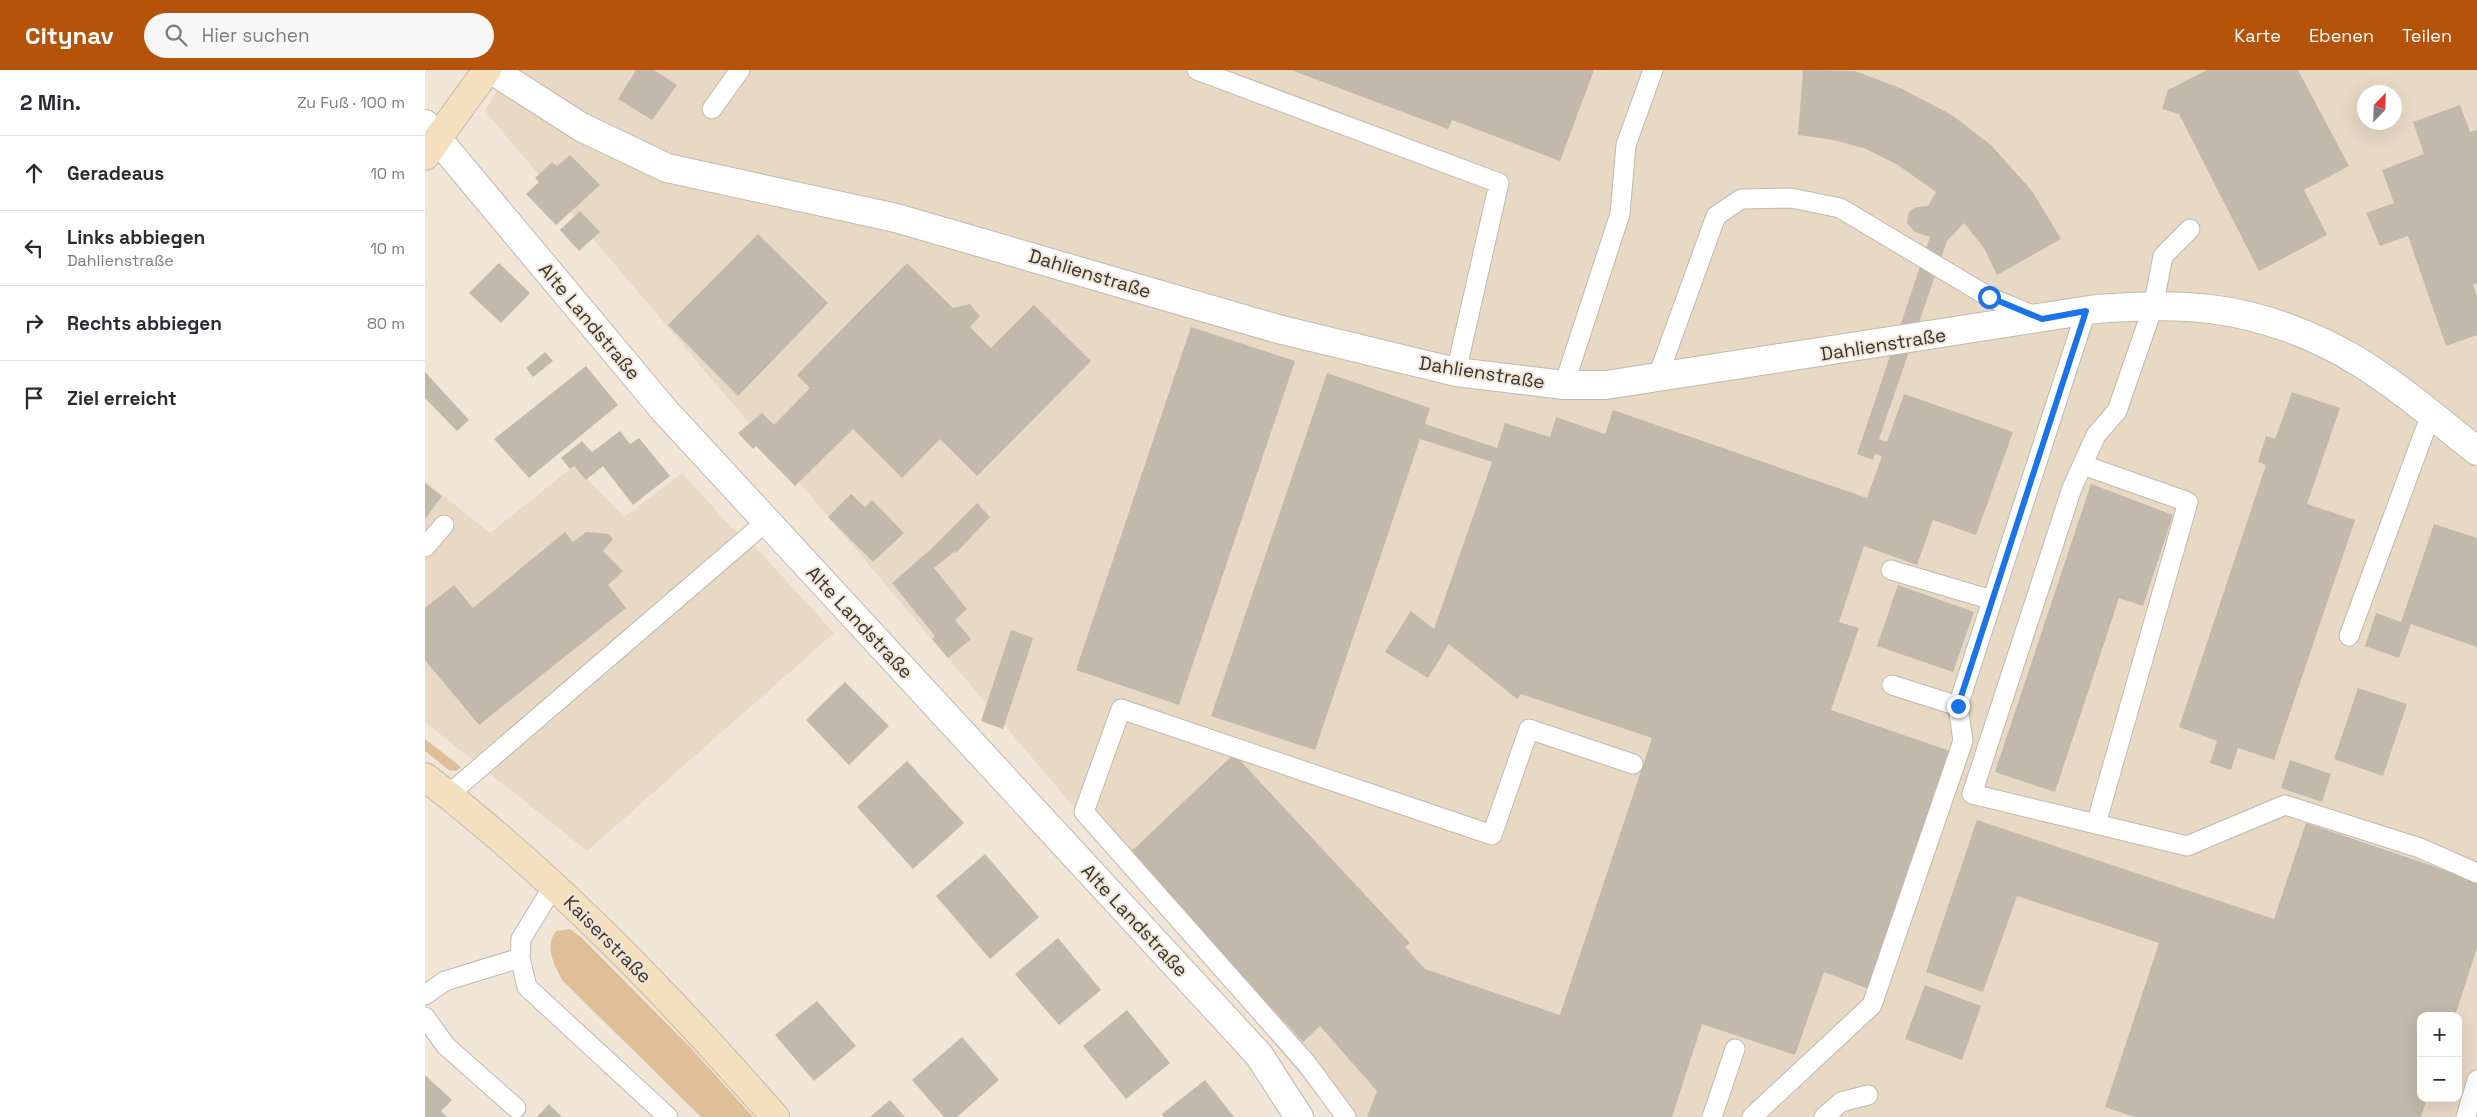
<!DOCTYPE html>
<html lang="de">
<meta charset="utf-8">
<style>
:root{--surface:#fff;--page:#f7f7f7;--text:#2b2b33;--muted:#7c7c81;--line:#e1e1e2;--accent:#b45309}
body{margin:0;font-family:"Space Grotesk",sans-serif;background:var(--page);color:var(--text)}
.controls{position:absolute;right:15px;bottom:15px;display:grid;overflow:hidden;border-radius:10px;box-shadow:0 5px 20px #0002}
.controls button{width:45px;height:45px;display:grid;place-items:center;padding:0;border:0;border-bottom:1px solid var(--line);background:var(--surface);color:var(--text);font:25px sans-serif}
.compass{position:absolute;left:1932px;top:15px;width:45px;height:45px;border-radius:50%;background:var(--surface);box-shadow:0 5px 20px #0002;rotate:23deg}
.stop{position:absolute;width:15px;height:15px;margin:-11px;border:4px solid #1a73e8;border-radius:50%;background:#fff}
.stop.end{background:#1a73e8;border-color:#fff;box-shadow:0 1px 5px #0008}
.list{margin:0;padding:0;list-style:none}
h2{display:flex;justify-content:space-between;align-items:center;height:65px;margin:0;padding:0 20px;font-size:21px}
h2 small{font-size:16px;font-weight:400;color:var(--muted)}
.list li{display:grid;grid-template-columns:32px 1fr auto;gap:15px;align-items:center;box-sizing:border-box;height:75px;padding:0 20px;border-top:1px solid var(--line)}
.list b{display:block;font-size:19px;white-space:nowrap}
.list p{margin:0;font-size:16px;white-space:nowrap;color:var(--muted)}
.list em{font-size:16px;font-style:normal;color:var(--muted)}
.icon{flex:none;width:28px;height:28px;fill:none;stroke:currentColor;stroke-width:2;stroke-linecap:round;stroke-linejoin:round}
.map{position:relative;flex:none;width:2052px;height:1047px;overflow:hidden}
header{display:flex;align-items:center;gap:30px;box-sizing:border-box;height:70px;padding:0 25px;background:var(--accent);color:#fff}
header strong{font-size:24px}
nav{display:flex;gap:28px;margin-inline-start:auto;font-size:18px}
.search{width:350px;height:45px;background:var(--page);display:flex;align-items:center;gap:12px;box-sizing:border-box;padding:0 18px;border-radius:28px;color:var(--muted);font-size:19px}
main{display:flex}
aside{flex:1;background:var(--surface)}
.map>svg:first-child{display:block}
.built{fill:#e8d9c5;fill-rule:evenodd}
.green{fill:#debf97}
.building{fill:#c2b8ab}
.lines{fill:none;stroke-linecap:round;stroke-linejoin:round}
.service-casing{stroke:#c2b8ab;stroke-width:21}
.minor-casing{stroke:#c2b8ab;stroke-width:30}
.secondary-casing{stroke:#c2b8ab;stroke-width:30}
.service{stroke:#fff;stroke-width:19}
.minor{stroke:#fff;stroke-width:28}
.secondary{stroke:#f4e0bf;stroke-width:28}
.route{stroke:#1a73e8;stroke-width:6}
.labels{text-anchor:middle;stroke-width:4;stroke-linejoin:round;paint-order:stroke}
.street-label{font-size:19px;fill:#39352f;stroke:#f0e5d7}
</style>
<header>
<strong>Citynav</strong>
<div class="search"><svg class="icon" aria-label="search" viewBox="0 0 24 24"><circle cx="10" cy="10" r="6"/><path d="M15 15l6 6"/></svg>Hier suchen</div>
<nav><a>Karte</a><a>Ebenen</a><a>Teilen</a></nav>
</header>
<main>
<aside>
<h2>2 Min.<small>Zu Fuß · 100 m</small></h2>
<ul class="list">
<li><svg class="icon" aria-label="ahead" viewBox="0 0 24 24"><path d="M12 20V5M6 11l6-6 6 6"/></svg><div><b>Geradeaus</b></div><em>10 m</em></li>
<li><svg class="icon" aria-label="left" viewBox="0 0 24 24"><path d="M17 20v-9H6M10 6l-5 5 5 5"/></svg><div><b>Links abbiegen</b><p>Dahlienstraße</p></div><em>10 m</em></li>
<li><svg class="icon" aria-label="right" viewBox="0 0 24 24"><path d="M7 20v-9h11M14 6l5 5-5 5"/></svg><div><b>Rechts abbiegen</b></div><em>80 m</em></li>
<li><svg class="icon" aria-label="arrive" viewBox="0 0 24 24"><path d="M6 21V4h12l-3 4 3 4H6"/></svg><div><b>Ziel erreicht</b></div></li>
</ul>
</aside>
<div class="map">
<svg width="2052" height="1047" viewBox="0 0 2052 1047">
<rect width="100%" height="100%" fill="#f0e5d7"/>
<!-- built -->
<path class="built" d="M 84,0 L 2052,0 L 2052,1047 L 911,1047 L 60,41 ZM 1940,22 L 1970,22 L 1970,52 L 1940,52 ZM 1996,946 L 2033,946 L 2033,1028 L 1996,1028 Z
M 149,396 L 199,447 L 257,403 L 307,458 L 334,481 L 409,563 L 162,781 L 0,652 L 0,411 L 65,463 Z"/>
<!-- green -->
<path class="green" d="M 0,669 L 36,697 L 31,701 L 24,700 L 0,681 Z
M 145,859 L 157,868 L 267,979 L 328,1047 L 276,1047 L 137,910 C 129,894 119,877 131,861 Z"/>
<!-- building -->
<path class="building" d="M 211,0 L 229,0 L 252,15 L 227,50 L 193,29 Z
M 866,0 L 1169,0 L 1135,91 L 1027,50 L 1023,59 Z
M 1378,0 L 1430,1 L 1475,18 L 1527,45 L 1566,75 L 1607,121 L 1636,169 L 1572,205 L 1559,178 L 1539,153 L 1522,171 L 1454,369 L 1462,372 L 1479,324 L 1588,362 L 1551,465 L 1508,450 L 1492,495 L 1439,476 L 1414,552 L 1434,558 L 1406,640 L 1525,681 L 1444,919 L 1399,902 L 1370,985 L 1277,954 L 1247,1047 L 942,1047 L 952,1021 L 895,956 L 878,972 L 703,781 L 710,778 L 809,684 L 985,873 L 980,877 L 1000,899 L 1135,945 L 1227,668 L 1096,624 L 1092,629 L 1024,574 L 1003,608 L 960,582 L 986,541 L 1009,559 L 1067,392 L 995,369 L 890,680 L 786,646 L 902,303 L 1005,338 L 1000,354 L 1072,378 L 1080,353 L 1125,367 L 1131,347 L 1180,364 L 1188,340 L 1442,428 L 1457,386 L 1450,384 L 1448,390 L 1432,384 L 1505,167 L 1490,162 L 1482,153 L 1484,142 L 1491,137 L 1503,136 L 1511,122 L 1473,95 L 1441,79 L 1409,70 L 1373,65 Z
M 1782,0 L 1873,0 L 1924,96 L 1879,120 L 1902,165 L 1834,201 L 1754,44 L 1737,39 L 1743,20 Z
M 2035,35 L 2045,62 L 2052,60 L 2052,213 L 2048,215 L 2052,226 L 2052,265 L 2021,276 L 1983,166 L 1955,176 L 1941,143 L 1969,133 L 1957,100 L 1999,84 L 1988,52 Z
M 145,85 L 175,115 L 131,155 L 101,124 L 114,112 L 110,108 L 127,92 L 132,96 Z
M 155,141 L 175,162 L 154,181 L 135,160 Z
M 333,164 L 403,233 L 313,326 L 243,255 Z
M 74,193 L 105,223 L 76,253 L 44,223 Z
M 482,193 L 528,238 L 545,234 L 555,246 L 545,257 L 566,278 L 609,235 L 666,291 L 552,406 L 515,369 L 477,408 L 428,359 L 370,416 L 331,376 L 328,379 L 313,363 L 337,343 L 349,355 L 385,318 L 372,305 Z
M 766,257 L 870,291 L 754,635 L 651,600 Z
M 120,282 L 128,291 L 108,307 L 101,298 Z
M 161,296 L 193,335 L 104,408 L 69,369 Z
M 0,302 L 44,350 L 32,361 L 0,328 Z
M 1867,322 L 1915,338 L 1882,434 L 1930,450 L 1849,690 L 1813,678 L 1806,700 L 1785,693 L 1792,671 L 1754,657 L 1841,395 L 1833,392 L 1841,366 L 1850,369 Z
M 195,361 L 205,374 L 214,368 L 245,406 L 208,435 L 178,396 L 161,410 L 149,396 L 145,399 L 136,388 L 157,371 L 167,382 Z
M 0,413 L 17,426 L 0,449 Z
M 1666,414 L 1748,445 L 1718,536 L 1694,528 L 1630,722 L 1570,702 Z
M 426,424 L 440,437 L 447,430 L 479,463 L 448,492 L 403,447 Z
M 552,433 L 565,447 L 531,483 L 530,481 L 509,498 L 542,539 L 530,550 L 546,569 L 523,588 L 507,569 L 510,566 L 467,513 L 506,479 Z
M 2009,454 L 2052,468 L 2052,577 L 1986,554 L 1974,588 L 1940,576 L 1951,543 L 1976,552 Z
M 140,462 L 148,472 L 161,462 L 184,464 L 188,469 L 178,481 L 198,501 L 183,515 L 201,538 L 54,655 L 0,590 L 0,538 L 29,515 L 48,538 Z
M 1473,515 L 1549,542 L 1528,602 L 1452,576 Z
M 586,560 L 608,568 L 578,659 L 556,651 Z
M 420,612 L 464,656 L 424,695 L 381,650 Z
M 1933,618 L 1982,634 L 1958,706 L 1909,689 Z
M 1865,690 L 1906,704 L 1897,732 L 1856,718 Z
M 482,691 L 539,753 L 488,799 L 432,737 Z
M 1552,750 L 1849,849 L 1881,753 L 2052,811 L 2052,878 L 2030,946 L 1996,946 L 1996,1028 L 2002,1028 L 1996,1047 L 1709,1047 L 1680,1037 L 1734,873 L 1592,826 L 1558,922 L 1501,902 Z
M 560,784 L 614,847 L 565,889 L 511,826 Z
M 633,868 L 676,920 L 634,955 L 590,904 Z
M 1500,915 L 1556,936 L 1537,990 L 1480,969 Z
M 392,931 L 431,976 L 389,1011 L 350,965 Z
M 702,940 L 745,993 L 701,1029 L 658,976 Z
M 537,967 L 574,1010 L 532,1047 L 519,1047 L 487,1010 Z
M 0,1005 L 27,1030 L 16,1041 L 22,1047 L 0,1047 Z
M 780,1010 L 809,1047 L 739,1047 L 737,1044 Z
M 465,1030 L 480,1047 L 445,1047 Z
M 124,1034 L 137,1047 L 112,1047 Z"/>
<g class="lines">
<!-- service casing -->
<g class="service-casing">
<path id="service" d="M 772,0 L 1074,113 L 1031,302
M 287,39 L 315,0
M 1233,306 L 1291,146 L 1316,129 L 1366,128 L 1415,138 L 1564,227 L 1612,247
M 1139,315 L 1195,144 L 1201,75 L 1228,0
M 1658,395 L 1763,432 L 1671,754 L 1547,724 L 1647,418 L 1671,365 L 1692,341 L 1728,237 L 1738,186 L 1765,159
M 0,477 L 19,455
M 1466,500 L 1567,530
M 1924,566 L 2006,344
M 1467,615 L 1533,636
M 23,725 L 342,451
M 1671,754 L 1762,776 L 1860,735 L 1995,778 L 2052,803
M 129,815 L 96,869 L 95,888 L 102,917 L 243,1047
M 0,925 L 20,911 L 95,888
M 0,947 L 21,976 L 91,1038
M 921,1047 L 882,994 L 659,742 L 696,639 L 1067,765 L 1104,659 L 1208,694
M 1287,1047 L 1310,979
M 1327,1047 L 1447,935 L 1538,671 L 1533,636 L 1661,241
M 1399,1047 L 1416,1032 L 1443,1025
M 2041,1047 L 2052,1010"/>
</g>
<!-- minor casing -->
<g class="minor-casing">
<path id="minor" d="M 67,0 L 156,57 L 242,98 L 471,148 L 853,259 L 1031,302 L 1139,315 L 1181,315 L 1671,239 C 1708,236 1747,234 1785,239 C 1836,245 1890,265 1934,292 C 1976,318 2014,351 2052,381
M 0,54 L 239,340 L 834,985 L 874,1047"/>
</g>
<!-- secondary casing -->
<g class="secondary-casing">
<path id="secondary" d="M 0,86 L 62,0
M 0,707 C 129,806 243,925 350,1047"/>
</g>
<!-- service -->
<use href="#service" class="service"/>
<!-- minor -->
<use href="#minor" class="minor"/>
<!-- secondary -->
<use href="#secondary" class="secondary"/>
</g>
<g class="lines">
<!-- route -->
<path class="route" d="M 1533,636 L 1661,241 L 1617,249 L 1564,227"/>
</g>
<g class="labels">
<!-- street labels -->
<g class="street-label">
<text transform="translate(665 203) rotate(17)" y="7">Dahlienstraße</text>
<text transform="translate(165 251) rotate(50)" y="7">Alte Landstraße</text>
<text transform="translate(1458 274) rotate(-9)" y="7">Dahlienstraße</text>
<text transform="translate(1057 302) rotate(9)" y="7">Dahlienstraße</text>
<text transform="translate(435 552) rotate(47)" y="7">Alte Landstraße</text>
<text transform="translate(710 850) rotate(47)" y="7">Alte Landstraße</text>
<text transform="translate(183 869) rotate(45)" y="7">Kaiserstraße</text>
</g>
</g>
</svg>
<div class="controls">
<button>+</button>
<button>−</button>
</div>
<svg class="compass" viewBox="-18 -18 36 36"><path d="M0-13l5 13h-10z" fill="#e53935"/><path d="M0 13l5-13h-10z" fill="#7c7c81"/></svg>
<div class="stop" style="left:1564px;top:227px"></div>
<div class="stop end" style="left:1533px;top:636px"></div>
</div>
</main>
